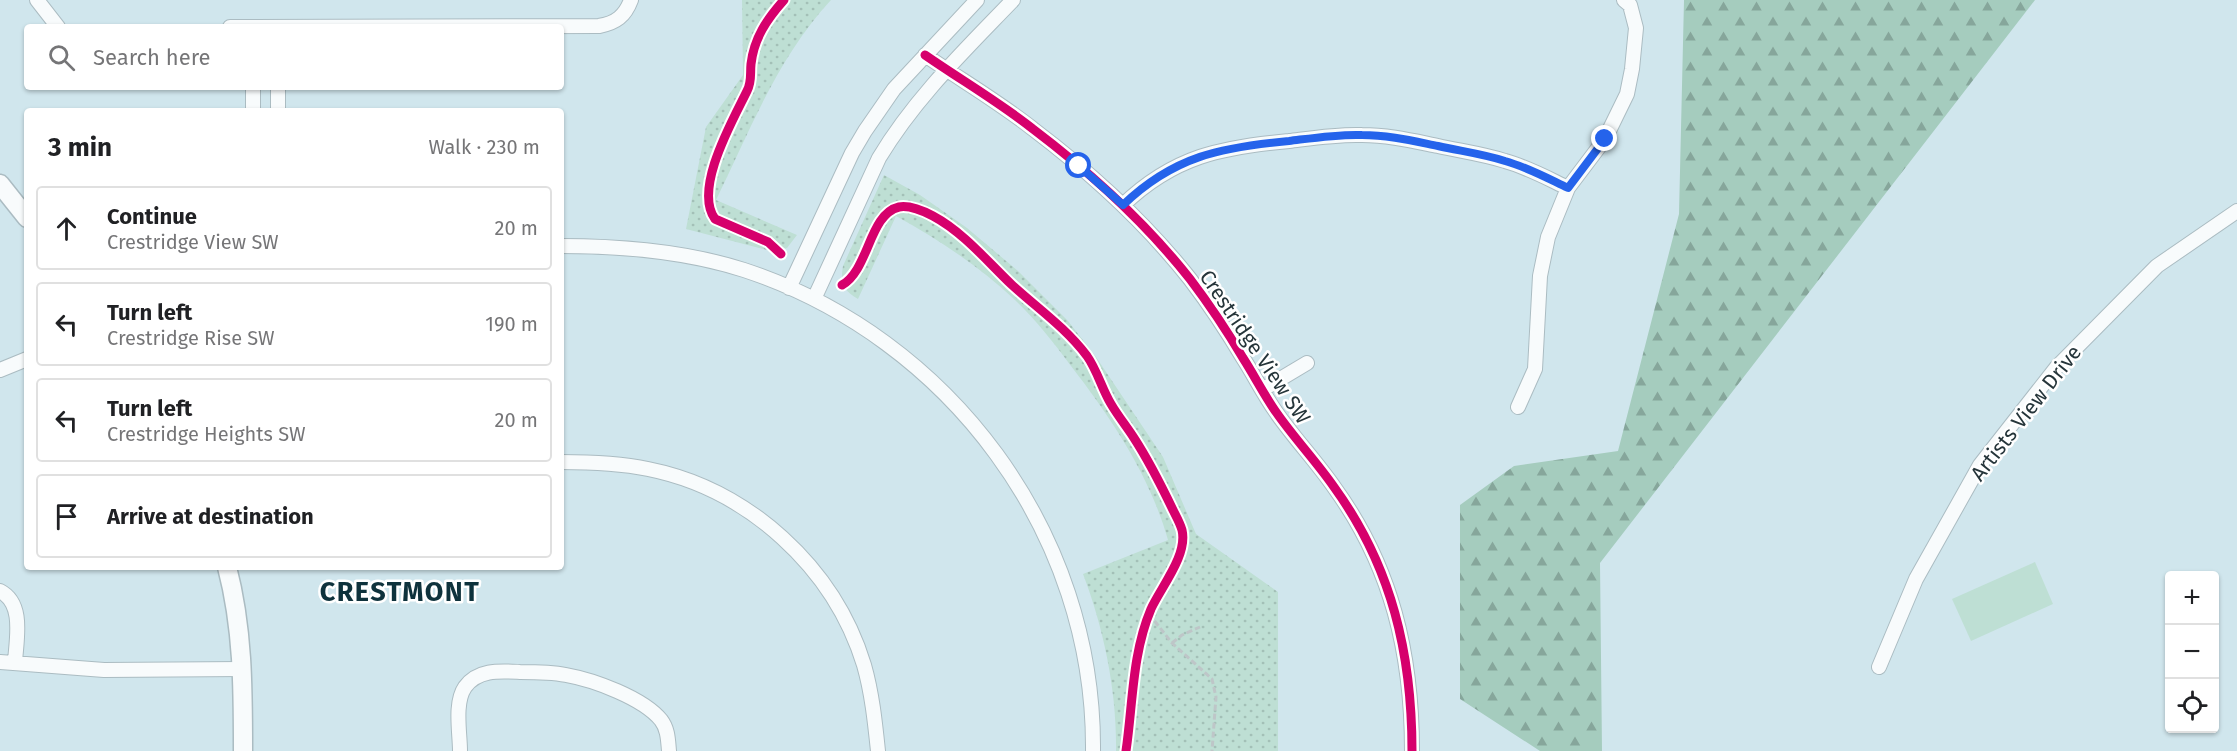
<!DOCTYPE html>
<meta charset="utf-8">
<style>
:root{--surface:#fff;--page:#f2f2f2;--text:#202124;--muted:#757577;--line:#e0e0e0}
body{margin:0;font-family:"Fira Sans",sans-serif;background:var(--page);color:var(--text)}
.controls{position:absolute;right:18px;bottom:18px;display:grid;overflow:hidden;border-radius:6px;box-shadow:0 2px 4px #0004}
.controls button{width:54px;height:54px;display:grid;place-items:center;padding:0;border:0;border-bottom:2px solid var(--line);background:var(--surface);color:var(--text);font:30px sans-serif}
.stop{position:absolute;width:18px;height:18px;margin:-14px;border:4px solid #2563eb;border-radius:50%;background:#fff}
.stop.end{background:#2563eb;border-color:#fff;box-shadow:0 2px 6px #0008}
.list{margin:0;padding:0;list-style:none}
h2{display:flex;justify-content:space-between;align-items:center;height:78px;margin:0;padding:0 24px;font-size:26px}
h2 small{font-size:20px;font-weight:400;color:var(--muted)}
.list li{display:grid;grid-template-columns:39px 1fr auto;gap:18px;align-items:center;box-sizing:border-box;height:84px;margin:0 12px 12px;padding:0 12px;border:2px solid var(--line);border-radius:6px}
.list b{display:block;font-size:22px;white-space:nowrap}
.list p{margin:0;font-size:20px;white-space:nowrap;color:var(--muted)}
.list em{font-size:20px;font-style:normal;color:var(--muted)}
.icon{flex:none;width:33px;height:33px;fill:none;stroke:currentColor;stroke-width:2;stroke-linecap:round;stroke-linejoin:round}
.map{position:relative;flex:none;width:2237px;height:751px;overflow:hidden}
.search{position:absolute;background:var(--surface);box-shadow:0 2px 4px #0004;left:24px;top:24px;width:540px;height:66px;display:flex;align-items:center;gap:15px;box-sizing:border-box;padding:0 21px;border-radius:6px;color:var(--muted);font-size:22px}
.panel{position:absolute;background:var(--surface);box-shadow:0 2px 4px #0004;left:24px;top:108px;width:540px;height:462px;border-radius:6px}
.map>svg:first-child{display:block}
.grass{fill:#bedfd4}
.forest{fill:url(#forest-firs)}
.park{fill:url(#park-dots)}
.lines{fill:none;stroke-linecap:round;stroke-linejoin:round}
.street-casing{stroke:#abbcc2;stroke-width:16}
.secondary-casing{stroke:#abbcc2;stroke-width:21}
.path{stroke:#bec6c8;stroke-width:3;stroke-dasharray:6 3;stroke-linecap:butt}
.street{stroke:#f8fbfc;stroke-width:14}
.secondary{stroke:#f8fbfc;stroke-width:18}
.cycleway-casing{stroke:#fff;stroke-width:13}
.cycleway{stroke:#d6006c;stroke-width:9}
.route{stroke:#2563eb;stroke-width:8}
.labels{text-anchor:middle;stroke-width:5;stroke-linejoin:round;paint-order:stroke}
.street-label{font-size:21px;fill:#25353a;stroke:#fff}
.district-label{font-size:27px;font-weight:bold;letter-spacing:1.5px;fill:#0e323c;stroke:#fff}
</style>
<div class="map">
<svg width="2237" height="751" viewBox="0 0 2237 751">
<defs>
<pattern id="forest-firs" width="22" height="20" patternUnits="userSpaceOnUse" patternTransform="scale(1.5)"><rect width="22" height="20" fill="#a5ccbe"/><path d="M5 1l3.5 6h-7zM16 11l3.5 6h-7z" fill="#86a69b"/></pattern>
<pattern id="park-dots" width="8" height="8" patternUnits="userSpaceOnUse" patternTransform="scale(1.5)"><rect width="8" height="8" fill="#bedfd4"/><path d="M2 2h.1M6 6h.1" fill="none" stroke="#a3c0b7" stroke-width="1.8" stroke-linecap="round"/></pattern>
</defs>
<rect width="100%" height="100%" fill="#d0e6ed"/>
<!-- grass -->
<path class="grass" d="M 2035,562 L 2053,604 L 1971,641 L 1952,599 Z"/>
<!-- forest -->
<path class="forest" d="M 1684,0 L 2035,0 L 1600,563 L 1602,751 L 1540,751 L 1460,699 L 1460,505 L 1514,466 L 1618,451 L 1679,214 Z"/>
<!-- park -->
<path class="park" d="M 742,0 L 831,0 C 778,57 750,130 716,200 L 797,235 L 787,248 L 775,252 L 686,229 L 706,127 L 743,75 Z
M 884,175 L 920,195 L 967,228 L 1018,271 L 1068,321 L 1096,357 L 1163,457 L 1196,534 L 1278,592 L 1278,751 L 1116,751 C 1117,692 1104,629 1083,574 L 1168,540 C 1150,476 1112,419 1071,366 C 1054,343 1036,320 1015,300 C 980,267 938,239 896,216 L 858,299 C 843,290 840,284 843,266 Z"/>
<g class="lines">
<!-- street casing -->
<g class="street-casing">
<path id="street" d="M 37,0 L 58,27
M 230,27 L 599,26 C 616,23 625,16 631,0
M 925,55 C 961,80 999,102 1033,129 C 1091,173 1145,222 1190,279 C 1209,304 1227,331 1243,358 C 1254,375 1264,395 1276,412 C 1294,438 1316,461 1334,487 C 1392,567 1412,654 1412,751
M 253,87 L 253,111
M 278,87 L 278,111
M 1123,205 C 1174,156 1222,147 1289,141 C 1313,138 1338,134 1362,135 C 1388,135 1413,141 1438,146 C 1460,151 1483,154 1505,161 C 1527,167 1547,178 1568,188
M 561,246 C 623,246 685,251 744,270 C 950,338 1095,533 1093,751
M 789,288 L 852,153 L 865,131 L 894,89 L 977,0
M 814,299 L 879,158 C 915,98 965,50 1013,0
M 0,370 L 27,359
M 1262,390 L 1307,363
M 1518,407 L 1535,369 L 1540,276 L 1548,237 L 1568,188 L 1605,139 L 1627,94 L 1632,69 L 1636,28 L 1630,5 L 1624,0
M 561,462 C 590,462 619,463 648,469 C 748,489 834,567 864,665 C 872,693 875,722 878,751
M 0,591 C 25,604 16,640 15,663
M 0,662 L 104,670 L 243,669
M 1879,667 L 1916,579 L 1980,465 L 2056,368 L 2157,266 L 2237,211
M 460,751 C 460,733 454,703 465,687 C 478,669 500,671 520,672 C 535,672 551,672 566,675 C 594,680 643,698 661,720 C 668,729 668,740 669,751"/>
</g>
<!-- secondary casing -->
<g class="secondary-casing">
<path id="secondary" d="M 0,184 L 27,218
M 227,567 C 243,628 243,688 243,751"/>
</g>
<!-- path -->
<path class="path" d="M 1149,614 L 1172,643 L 1212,679 L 1216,697 L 1212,751
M 1172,643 L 1182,635 L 1200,627"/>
<!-- street -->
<use href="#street" class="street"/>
<!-- secondary -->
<use href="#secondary" class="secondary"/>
<!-- cycleway casing -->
<g class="cycleway-casing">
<path id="cycleway" d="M 925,55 C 961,80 999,102 1033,129 C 1091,173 1145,222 1190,279 C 1209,304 1227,331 1243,358 C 1254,375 1264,395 1276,412 C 1294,438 1316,461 1334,487 C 1392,567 1412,654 1412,751
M 781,254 L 768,242 L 715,219 C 693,189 733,120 747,91 C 752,82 750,74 751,64 C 754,38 767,19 784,0
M 842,285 C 869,270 869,214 899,207 C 909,205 924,211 933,216 C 963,232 987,261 1011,284 C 1037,308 1065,327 1087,356 C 1097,370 1102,389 1111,404 C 1118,416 1127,427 1134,438 C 1149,461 1161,485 1173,510 C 1176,516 1180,523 1182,530 C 1188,555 1161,587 1151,609 C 1132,654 1133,703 1126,751"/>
</g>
<!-- cycleway -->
<use href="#cycleway" class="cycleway"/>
</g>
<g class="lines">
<!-- route -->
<path class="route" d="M 1079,166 L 1123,205 C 1174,156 1222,147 1289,141 C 1313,138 1338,134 1362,135 C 1388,135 1413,141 1438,146 C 1460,151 1483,154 1505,161 C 1527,167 1547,178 1568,188 L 1605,139"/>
</g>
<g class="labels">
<!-- street labels -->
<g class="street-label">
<text transform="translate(1255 347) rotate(56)" y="7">Crestridge View SW</text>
<text transform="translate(2026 413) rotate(-52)" y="7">Artists View Drive</text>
</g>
<!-- district labels -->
<g class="district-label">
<text x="400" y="601">CRESTMONT</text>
</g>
</g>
</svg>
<div class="controls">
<button>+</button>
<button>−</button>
<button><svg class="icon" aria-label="locate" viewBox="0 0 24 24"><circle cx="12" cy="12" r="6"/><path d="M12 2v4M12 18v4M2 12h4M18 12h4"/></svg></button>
</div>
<div class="stop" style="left:1079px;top:166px"></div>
<div class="stop end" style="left:1605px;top:139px"></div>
<div class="search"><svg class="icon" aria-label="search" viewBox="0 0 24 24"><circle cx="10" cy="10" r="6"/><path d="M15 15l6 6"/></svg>Search here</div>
<section class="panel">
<h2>3 min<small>Walk · 230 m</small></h2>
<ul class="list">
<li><svg class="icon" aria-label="ahead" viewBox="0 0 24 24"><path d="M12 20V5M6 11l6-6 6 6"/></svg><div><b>Continue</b><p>Crestridge View SW</p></div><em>20 m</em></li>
<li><svg class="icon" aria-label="left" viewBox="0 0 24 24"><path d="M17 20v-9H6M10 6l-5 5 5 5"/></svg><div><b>Turn left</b><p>Crestridge Rise SW</p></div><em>190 m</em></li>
<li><svg class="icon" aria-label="left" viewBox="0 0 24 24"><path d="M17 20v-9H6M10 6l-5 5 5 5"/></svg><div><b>Turn left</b><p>Crestridge Heights SW</p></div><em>20 m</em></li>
<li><svg class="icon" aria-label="arrive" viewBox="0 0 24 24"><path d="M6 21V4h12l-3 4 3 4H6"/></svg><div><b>Arrive at destination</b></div></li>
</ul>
</section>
</div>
